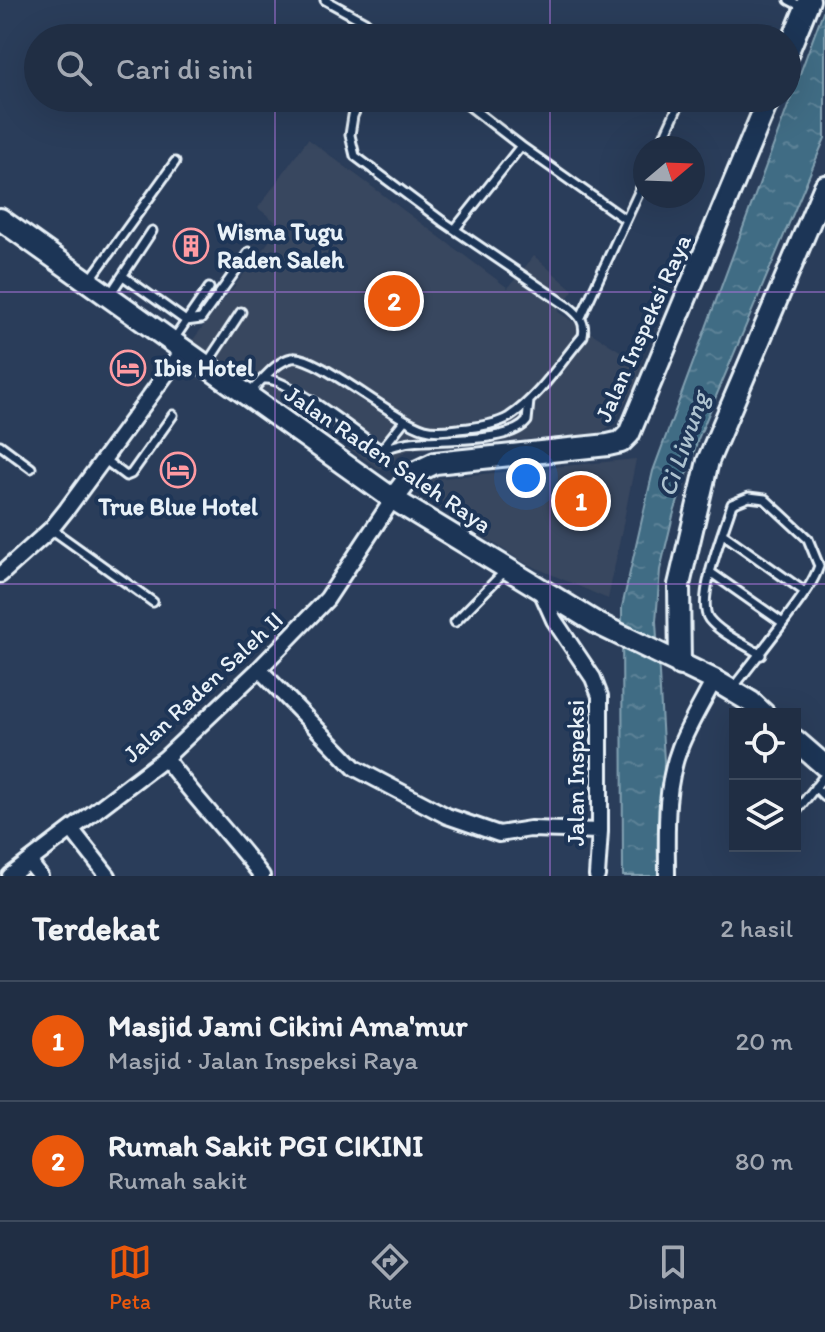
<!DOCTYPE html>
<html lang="id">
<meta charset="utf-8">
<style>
:root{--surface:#202e44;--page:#2d3a4f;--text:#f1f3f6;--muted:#a2a8b2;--line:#3d4a5d;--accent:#ea580c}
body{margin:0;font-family:Itim,sans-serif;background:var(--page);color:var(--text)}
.controls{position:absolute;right:24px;bottom:24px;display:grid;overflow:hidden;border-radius:0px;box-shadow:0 8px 32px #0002}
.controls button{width:72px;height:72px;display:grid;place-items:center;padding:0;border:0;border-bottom:2px solid var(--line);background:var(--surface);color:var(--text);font:40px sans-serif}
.compass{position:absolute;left:633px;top:136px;width:72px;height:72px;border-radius:50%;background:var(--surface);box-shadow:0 8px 32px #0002;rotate:71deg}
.you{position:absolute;left:526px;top:478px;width:28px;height:28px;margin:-20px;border:6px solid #fff;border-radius:50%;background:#1a73e8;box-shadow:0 0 0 12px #1a73e833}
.badge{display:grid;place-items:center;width:52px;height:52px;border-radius:50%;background:var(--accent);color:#fff;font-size:26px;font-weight:700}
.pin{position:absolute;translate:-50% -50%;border:4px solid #fff;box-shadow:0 2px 8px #0006}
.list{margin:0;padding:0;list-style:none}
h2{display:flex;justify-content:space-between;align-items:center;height:104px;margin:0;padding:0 32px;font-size:34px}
h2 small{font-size:26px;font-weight:400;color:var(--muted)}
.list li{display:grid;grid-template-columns:52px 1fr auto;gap:24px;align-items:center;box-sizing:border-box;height:120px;padding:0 32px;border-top:2px solid var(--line)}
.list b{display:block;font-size:30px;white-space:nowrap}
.list p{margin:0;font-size:26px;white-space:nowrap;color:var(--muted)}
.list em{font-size:26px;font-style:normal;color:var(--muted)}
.icon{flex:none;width:44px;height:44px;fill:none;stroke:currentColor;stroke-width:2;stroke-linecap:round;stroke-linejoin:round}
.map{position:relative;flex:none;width:825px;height:876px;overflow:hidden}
.search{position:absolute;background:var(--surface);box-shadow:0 8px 32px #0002;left:24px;right:24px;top:24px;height:88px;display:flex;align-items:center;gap:20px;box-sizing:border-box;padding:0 28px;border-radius:44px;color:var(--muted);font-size:30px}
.sheet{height:344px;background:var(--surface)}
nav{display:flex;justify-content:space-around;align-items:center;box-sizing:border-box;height:112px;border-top:2px solid var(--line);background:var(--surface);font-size:22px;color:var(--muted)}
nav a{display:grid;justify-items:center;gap:4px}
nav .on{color:var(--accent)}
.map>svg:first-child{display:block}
.built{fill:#39475e}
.water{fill:url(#water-ripples);stroke:#83a1b2;stroke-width:2}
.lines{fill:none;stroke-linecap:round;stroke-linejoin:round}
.lane-casing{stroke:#e8f1f8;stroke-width:13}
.street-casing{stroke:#e8f1f8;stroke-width:20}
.secondary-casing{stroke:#e8f1f8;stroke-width:26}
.lane{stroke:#1d3557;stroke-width:7}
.street{stroke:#1d3557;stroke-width:14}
.secondary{stroke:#1d3557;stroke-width:20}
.grid{fill:none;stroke:#a171d3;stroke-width:2;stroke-opacity:0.55}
.labels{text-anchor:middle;stroke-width:8;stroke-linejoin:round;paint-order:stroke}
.poi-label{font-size:24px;font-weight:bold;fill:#e8f1f8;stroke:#1d3557;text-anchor:start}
.street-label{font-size:24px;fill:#e8f1f8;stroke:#1d3557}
.water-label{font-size:26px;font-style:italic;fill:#adc2cf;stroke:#1d3557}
</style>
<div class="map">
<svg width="825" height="876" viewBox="0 0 825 876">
<defs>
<pattern id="water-ripples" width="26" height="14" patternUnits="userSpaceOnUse" patternTransform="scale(2)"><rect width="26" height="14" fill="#406c84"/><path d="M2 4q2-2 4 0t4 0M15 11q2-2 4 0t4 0" fill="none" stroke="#5c8196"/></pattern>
</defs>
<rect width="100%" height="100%" fill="#2a3d5a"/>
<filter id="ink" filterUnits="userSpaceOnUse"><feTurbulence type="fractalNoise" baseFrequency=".0125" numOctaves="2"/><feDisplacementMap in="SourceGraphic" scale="16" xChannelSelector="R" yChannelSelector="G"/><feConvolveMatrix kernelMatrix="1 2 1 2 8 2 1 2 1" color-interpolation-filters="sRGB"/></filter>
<g filter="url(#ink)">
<!-- built -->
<path class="built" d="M 308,139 L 508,288 L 534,256 L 573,290 L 558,312 L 647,368 L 611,426 L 599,433 L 406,451 L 380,470 L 192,341 L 281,226 L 258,208 Z
M 636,459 L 608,599 L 523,562 L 423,497 L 432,479 Z"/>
<!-- water -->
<path class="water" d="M 825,6 L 825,138 L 698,439 L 673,516 L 660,570 L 656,621 L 664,761 L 660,876 L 623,876 L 622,607 L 653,471 Z"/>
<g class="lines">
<!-- lane casing -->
<g class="lane-casing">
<path id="lane" d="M 325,0 L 365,22 L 382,38
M 789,0 L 804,8
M 459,98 L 521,146 L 626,220
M 659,148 L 680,102 L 675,98
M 455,229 L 521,146
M 123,276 L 186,321 L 201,319 L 249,252
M 90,280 L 175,162
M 109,296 L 152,231
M 581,317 L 645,179
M 174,339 L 209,288
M 206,365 L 241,312
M 265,379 C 286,377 360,435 381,450
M 250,392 C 262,381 276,361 292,358 C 315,353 393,420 425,429 C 439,433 454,429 468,428 C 482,426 497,424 509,417 C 539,397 560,363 583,336 C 586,322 579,315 569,307 L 442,221 L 355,156 L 350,135 L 353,116 L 361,98
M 0,445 L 31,468
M 381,450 C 391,447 401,443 411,442 C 440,438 509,444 527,421 L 529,401
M 381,450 L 404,421
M 105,460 L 126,476 L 131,474 L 173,415
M 51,529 L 153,602
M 723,534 L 805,592
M 710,572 L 783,623
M 455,622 L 505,571
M 732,689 C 750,666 768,643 786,619 C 798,602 812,586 819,566 L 808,539 L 765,499 L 749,497 L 732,504 C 725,527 695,600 709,619 C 721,634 745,644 761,655
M 815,787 L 825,797
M 795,813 L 825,775"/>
</g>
<!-- street casing -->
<g class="street-casing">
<path id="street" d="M 0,575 L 51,529 L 67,509 L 183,351
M 541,591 L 554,620 L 593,678 L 600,696 L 600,831 L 597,876
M 259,669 L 355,768 L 447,816 L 499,834 L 530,829 L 600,831
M 165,758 C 195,799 231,835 262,876
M 72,830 L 108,876
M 30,863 L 40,876
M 10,876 L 165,758 L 259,669 L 327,599 L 393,499
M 667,876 C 667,833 664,788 680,747 C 689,724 703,702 714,680"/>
</g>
<!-- secondary casing -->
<g class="secondary-casing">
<path id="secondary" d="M 787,54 L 809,0
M 0,219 L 393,499 L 598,624 L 714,680 L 751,702 L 764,714
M 393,499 L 412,474 L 435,463 L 608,445 L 621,442 L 629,434 L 769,98
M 680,665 L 679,585 L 708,461 L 825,186
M 795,740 L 825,766"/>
</g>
<!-- lane -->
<use href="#lane" class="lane"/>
<!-- street -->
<use href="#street" class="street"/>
<!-- secondary -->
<use href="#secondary" class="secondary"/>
</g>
</g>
<!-- grid -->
<path class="grid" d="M 275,0 L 275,38M 550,0 L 550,38M 275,98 L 275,876M 550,98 L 550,876M 0,292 L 825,292M 0,584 L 825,584"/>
<!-- icons -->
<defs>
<g id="building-ring" transform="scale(1.8)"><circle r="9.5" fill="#1d3557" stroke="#ff9aa2" stroke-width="1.5"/><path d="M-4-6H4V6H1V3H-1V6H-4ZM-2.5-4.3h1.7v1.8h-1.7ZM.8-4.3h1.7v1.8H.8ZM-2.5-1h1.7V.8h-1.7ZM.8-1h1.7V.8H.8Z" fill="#ff9aa2"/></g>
<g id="hotel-ring" transform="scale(1.8)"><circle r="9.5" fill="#1d3557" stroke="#ff9aa2" stroke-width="1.5"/><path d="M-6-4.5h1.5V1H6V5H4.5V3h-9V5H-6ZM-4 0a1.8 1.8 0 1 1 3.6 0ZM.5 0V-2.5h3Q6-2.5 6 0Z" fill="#ff9aa2"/></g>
</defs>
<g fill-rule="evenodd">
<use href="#building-ring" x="191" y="246"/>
<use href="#hotel-ring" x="128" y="368"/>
<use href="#hotel-ring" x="178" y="470"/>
</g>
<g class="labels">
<!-- poi labels -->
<g class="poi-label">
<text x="217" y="240">Wisma Tugu<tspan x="217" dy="28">Raden Saleh</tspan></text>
<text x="154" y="376">Ibis Hotel</text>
<text x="178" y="515" text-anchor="middle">True Blue Hotel</text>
</g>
<!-- street labels -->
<g class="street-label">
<text transform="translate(643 328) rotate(-66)" y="8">Jalan Inspeksi Raya</text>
<text transform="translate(388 459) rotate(34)" y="8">Jalan Raden Saleh Raya</text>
<text transform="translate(203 687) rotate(-43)" y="8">Jalan Raden Saleh II</text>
<text transform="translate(576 773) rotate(-90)" y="8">Jalan Inspeksi</text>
</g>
<!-- water labels -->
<g class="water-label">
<text transform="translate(683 444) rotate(-71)" y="9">Ci Liwung</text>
</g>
</g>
</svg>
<div class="controls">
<button><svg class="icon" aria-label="locate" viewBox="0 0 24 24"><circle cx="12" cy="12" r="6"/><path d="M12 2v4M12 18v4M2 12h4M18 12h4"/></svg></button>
<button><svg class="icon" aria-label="layers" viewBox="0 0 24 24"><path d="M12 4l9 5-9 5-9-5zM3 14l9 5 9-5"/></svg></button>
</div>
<svg class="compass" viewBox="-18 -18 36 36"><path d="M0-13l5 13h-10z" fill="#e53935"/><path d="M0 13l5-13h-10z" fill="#a2a8b2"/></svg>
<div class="you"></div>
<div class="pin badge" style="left:581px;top:501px">1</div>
<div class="pin badge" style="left:394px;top:301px">2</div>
<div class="search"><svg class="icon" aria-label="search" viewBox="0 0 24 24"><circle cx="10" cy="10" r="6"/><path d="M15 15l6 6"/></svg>Cari di sini</div>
</div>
<section class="sheet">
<h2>Terdekat<small>2 hasil</small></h2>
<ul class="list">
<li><span class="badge">1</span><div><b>Masjid Jami Cikini Ama'mur</b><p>Masjid · Jalan Inspeksi Raya</p></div><em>20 m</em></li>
<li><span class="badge">2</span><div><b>Rumah Sakit PGI CIKINI</b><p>Rumah sakit</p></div><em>80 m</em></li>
</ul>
</section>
<nav>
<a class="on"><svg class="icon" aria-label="map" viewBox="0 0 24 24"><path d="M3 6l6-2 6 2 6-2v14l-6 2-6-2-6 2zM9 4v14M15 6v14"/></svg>Peta</a>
<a><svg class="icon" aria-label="directions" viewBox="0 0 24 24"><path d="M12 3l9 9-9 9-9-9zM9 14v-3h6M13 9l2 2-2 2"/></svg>Rute</a>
<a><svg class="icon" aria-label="saved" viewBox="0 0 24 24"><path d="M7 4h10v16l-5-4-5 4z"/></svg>Disimpan</a>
</nav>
